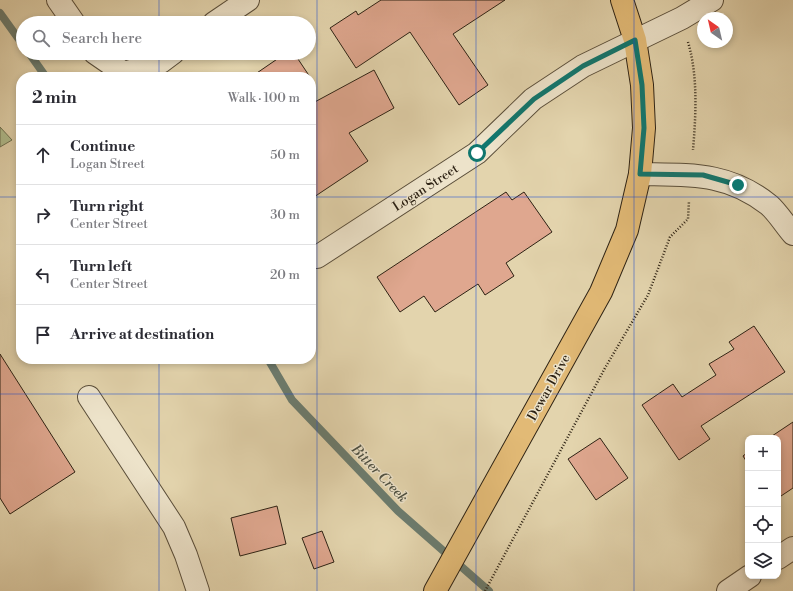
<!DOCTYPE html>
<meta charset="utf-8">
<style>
:root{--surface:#fff;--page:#f2f2f3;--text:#2b2b33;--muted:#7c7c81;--line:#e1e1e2}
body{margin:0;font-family:"Libre Bodoni",serif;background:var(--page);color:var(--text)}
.controls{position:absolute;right:12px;bottom:12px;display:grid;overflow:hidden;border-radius:8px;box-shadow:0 2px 6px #0003}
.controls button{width:36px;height:36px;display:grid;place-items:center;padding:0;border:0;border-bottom:1px solid var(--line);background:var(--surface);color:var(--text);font:20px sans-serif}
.compass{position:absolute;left:697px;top:12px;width:36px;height:36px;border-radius:50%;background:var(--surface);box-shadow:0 2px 6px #0003;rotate:326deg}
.stop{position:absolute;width:12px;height:12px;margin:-9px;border:3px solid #0f766e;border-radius:50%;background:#fff}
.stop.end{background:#0f766e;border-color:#fff;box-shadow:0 1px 4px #0008}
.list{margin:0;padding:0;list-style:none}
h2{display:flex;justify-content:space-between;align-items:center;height:52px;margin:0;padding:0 16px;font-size:17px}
h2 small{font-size:13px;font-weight:400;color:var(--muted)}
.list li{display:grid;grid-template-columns:26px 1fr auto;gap:12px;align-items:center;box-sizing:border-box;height:60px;padding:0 16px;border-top:1px solid var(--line)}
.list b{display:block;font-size:15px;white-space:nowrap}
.list p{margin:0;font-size:13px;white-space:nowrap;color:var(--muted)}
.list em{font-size:13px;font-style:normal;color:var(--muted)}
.icon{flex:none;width:22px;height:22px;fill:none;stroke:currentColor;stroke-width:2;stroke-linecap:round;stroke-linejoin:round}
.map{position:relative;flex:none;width:793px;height:591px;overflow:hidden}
.search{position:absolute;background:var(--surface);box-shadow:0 2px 6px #0003;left:16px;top:16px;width:300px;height:44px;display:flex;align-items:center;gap:10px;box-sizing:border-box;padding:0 14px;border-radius:22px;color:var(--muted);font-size:15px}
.panel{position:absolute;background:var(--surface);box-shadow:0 2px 6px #0003;left:16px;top:72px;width:300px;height:292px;border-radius:16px}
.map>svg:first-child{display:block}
.green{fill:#b0bd8d;stroke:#6e7050}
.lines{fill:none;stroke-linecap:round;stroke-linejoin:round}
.stream{stroke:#6b7c6f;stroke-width:8}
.building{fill:#dfa78f;stroke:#2d2214}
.minor-casing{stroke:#5a4e3a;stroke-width:24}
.major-casing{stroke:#2d2214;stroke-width:24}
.path{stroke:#2d2214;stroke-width:2.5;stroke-dasharray:1 2;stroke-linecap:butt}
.minor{stroke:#ede3ca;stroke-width:22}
.major{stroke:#e2ba76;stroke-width:22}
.route{stroke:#0f766e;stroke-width:5}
.grid{fill:none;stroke:#1d4ed8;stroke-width:1;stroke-opacity:0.55}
.labels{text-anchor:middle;stroke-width:3;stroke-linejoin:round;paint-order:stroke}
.street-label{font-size:13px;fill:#2d2214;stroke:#ede3ca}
.water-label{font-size:14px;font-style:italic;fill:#4c4f41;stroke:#ede3ca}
</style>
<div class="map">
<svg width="793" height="591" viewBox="0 0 793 591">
<rect width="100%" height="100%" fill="#e3d4ad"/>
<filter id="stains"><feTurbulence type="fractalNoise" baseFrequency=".005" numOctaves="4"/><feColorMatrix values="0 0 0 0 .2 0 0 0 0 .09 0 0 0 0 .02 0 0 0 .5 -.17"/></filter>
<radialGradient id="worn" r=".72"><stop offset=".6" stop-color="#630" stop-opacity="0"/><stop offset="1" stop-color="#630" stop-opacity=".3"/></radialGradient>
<!-- green -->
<path class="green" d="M 0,127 L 12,140 L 0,147 Z"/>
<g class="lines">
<!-- stream -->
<path class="stream" d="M 0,13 L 23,45
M 29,53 L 46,77
M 268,359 L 292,400 L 398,511 L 489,591"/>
</g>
<!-- building -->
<path class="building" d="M 381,0 L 505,0 L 453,34 L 488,85 L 459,105 L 410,32 L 356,68 L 330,28 L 356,11 L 358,15 Z
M 286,53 L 294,53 L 310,77 L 251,77 Z
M 374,70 L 394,108 L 349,133 L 368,161 L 311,199 L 311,104 Z
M 506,192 L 512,200 L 524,192 L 552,232 L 506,263 L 514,276 L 485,295 L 478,284 L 435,312 L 424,296 L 400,312 L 377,277 Z
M 754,326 L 785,372 L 701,426 L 710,439 L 679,460 L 642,405 L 673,384 L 682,397 L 716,375 L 709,364 L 734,349 L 729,342 Z
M 0,354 L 75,472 L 10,514 L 0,498 Z
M 793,422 L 793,488 L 778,498 L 778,438 L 769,438 Z
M 600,438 L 628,478 L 596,500 L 568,459 Z
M 748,452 L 748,464 L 743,456 Z
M 277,506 L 286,544 L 240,556 L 231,518 Z
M 322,531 L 334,562 L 314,569 L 302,538 Z"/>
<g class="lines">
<!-- minor casing -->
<g class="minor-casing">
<path id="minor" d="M 58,0 L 74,23
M 214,23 L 248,0
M 95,53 L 124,73 L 161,62 L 173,53
M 640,174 C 690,175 728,172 769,205 C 778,213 785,225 793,234
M 317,257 L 477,153 L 533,99 L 583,66 L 682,18 L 712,0
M 89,397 L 174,527 L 186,555 L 198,591
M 778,558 L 793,548
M 728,591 L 750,576"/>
</g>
<!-- major casing -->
<g class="major-casing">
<path id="major" d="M 435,591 L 601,292 L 627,230 L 640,174 L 644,128 L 642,85 L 635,40 L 622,0"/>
</g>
<!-- path -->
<path class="path" d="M 688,42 C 698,76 696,114 693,150
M 485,591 L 605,368 L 648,295 L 670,237 L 688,219 L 689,201"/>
<!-- minor -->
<use href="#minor" class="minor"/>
<!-- major -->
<use href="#major" class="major"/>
</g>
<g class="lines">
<!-- route -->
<path class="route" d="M 477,153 L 534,99 L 583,66 L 635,40 L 642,85 L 644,128 L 640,174 L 703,175 L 738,185"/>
</g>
<!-- grid -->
<path class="grid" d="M 159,0 L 159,23M 317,0 L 317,591M 476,0 L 476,591M 634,0 L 634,591M 159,53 L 159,77M 0,197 L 21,197M 311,197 L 793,197M 159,359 L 159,591M 0,394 L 793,394"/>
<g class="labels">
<!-- street labels -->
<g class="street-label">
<text transform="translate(425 187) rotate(-33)" y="5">Logan Street</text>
<text transform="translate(548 387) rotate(-61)" y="5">Dewar Drive</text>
</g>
<!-- water labels -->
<g class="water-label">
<text transform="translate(380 473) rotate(46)" y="5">Bitter Creek</text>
</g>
</g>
<rect width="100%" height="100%" filter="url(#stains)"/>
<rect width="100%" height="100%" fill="url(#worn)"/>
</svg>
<div class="controls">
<button>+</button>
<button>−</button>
<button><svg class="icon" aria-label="locate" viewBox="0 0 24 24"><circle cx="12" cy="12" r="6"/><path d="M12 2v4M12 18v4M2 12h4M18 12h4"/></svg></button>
<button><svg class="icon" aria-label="layers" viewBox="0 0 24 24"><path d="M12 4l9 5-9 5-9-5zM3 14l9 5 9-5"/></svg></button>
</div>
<svg class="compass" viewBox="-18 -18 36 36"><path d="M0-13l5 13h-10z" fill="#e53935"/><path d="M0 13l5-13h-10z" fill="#7c7c81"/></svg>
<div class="stop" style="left:477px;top:153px"></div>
<div class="stop end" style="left:738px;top:185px"></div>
<div class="search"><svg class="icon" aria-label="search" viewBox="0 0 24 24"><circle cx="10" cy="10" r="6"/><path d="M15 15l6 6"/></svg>Search here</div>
<section class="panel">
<h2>2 min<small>Walk · 100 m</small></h2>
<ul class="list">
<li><svg class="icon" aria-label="ahead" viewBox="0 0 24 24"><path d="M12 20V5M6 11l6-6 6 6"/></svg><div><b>Continue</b><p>Logan Street</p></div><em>50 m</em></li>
<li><svg class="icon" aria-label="right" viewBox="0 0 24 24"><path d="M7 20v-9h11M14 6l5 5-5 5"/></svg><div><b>Turn right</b><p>Center Street</p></div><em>30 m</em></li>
<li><svg class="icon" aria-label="left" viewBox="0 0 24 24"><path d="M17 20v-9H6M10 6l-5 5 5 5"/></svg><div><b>Turn left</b><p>Center Street</p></div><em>20 m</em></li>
<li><svg class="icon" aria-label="arrive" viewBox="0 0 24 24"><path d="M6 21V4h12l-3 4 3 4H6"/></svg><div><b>Arrive at destination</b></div></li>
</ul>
</section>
</div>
